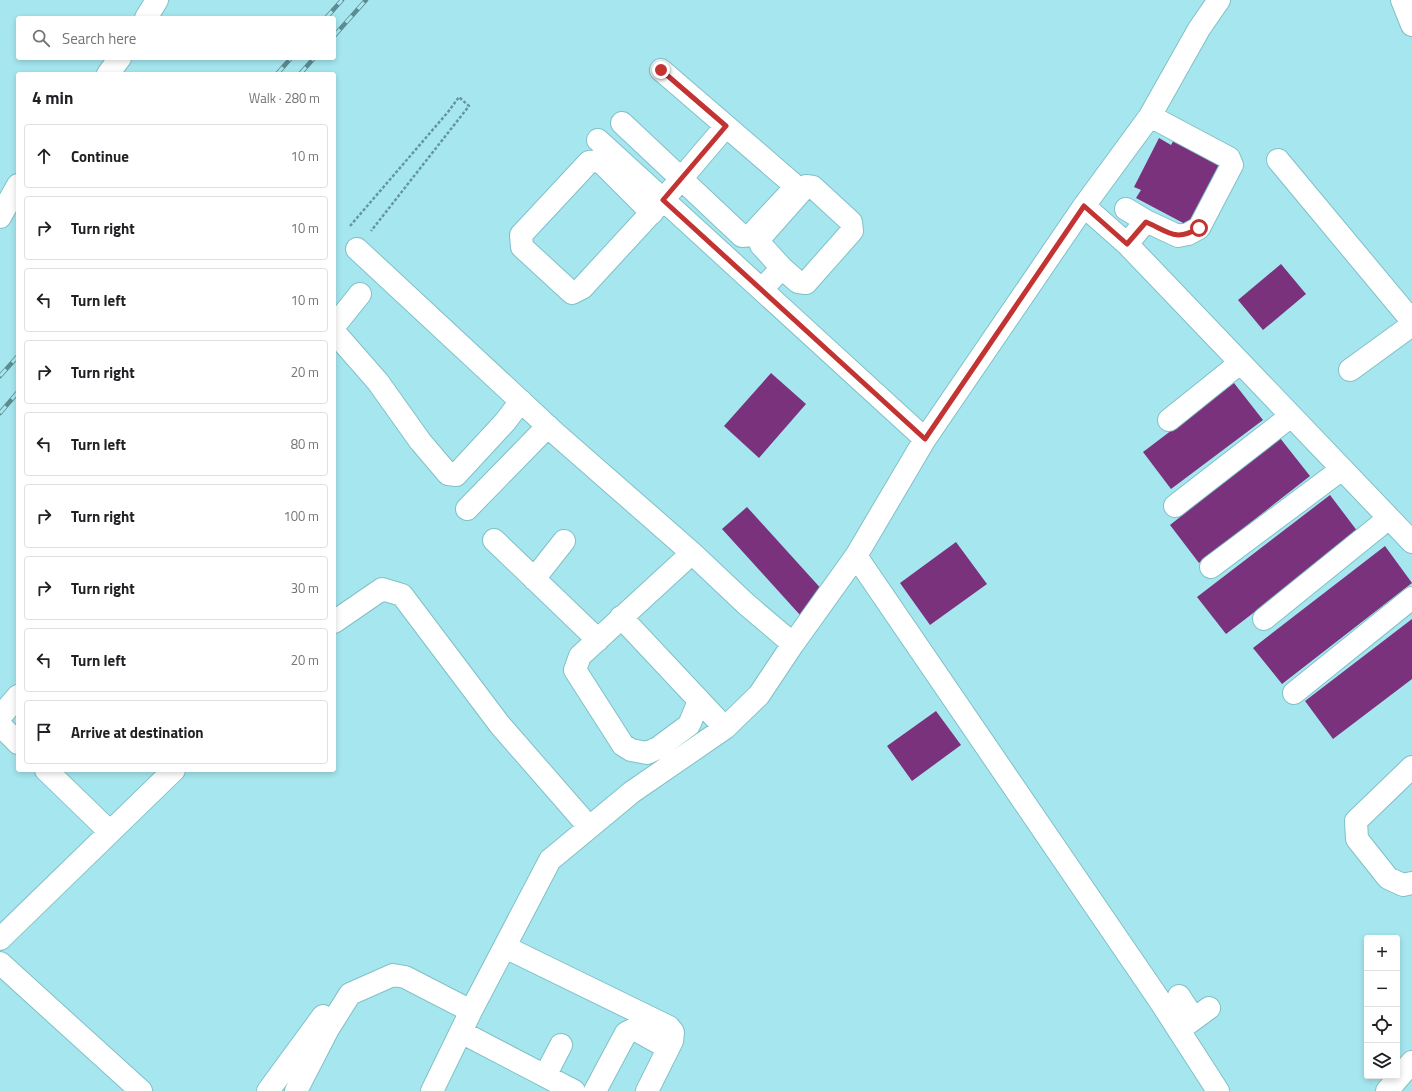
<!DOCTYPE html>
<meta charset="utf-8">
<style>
:root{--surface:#fff;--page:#f2f2f2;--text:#202124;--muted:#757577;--line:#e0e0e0}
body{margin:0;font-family:"Titillium Web",sans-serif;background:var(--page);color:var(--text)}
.controls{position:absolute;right:12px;bottom:12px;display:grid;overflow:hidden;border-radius:4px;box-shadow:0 2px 6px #0003}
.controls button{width:36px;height:36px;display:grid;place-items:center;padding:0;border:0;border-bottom:1px solid var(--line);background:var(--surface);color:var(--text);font:20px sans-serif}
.stop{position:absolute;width:12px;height:12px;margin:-9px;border:3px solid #c23331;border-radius:50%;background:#fff}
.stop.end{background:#c23331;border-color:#fff;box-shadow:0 1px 4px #0008}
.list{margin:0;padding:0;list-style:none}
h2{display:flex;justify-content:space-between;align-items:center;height:52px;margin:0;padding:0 16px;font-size:17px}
h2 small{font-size:13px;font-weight:400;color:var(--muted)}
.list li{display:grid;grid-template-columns:26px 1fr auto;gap:12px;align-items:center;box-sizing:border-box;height:64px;margin:0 8px 8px;padding:0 8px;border:1px solid var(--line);border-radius:4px}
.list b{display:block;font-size:15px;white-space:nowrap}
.list em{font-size:13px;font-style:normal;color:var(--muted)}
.icon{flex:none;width:22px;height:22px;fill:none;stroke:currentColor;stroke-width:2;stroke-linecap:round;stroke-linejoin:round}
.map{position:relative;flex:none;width:1412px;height:1091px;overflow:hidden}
.search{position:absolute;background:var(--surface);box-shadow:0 2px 6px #0003;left:16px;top:16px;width:320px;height:44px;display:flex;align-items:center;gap:10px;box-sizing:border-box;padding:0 14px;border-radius:4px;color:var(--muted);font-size:15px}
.panel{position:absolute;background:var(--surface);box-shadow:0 2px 6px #0003;left:16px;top:72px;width:320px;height:700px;border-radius:4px}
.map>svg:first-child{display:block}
.building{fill:#7a327c}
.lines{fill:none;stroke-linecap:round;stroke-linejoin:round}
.street-casing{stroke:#80c0c8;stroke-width:24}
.secondary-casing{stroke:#80c0c8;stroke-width:24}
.path{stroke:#66969c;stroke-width:2.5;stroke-dasharray:3 2;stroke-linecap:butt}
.street{stroke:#fff;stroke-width:22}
.secondary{stroke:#fff;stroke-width:22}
.rail-casing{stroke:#5d8b90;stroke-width:4.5}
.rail{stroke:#a6e7ef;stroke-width:3;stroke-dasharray:9;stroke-linecap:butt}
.route{stroke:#c23331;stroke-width:5}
</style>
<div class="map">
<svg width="1412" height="1091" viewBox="0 0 1412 1091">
<rect width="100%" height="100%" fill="#a6e7ef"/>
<!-- building -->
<path class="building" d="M 1159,138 L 1171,145 L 1175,138 L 1226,166 L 1204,208 L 1194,214 L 1187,225 L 1136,198 L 1141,190 L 1134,187 Z
M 1281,264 L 1306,294 L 1263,330 L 1238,300 Z
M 771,373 L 806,404 L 759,458 L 724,426 Z
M 1234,383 L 1263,420 L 1171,489 L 1143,452 Z
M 1280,438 L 1310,476 L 1199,563 L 1170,525 Z
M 1330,495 L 1358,532 L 1226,634 L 1197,597 Z
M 747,507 L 825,593 L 800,615 L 722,529 Z
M 956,542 L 987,584 L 930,625 L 900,583 Z
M 1385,546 L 1412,583 L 1282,684 L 1253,648 Z
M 1412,619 L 1412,679 L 1333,739 L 1305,701 Z
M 936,711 L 961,745 L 912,781 L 887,746 Z"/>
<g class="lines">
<!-- street casing -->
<g class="street-casing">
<path id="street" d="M 1402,0 L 1412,25
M 146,18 L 157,0
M 108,74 L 120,58
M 622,123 L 742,236 L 751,235 L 790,193 L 792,183 L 726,126
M 598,140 L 925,439
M 1278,160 L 1412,321
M 1084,206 L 1127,244 L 1412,542
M 1126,209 L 1146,221
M 652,213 L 600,161 L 589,162 L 521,235 L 522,247 L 572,293 L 582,288 L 663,200 L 726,126 L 661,70
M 0,217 L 18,185
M 1127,244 L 1146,221 L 1178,236 L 1188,234 L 1199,228 L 1232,165 L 1229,158 L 1150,116
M 357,249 L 555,433 L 692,553 L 746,604 L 793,644 L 759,695 L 725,728 L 632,792 L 550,860 L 471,1011 L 432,1091
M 762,289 L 782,268 L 798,282 L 806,283 L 852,231 L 851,222 L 813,187 L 806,186 L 759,239 L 761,245 L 782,268
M 360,294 L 335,325 L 336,334 L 378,382 L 420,441 L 448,474 L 456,475 L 505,422 L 521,401
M 1350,370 L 1412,325
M 1169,420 L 1240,363
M 1175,506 L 1291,416
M 467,509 L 548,426
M 494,540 L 598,640
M 692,553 L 580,656 L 575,670 L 623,745 L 631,750 L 647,753 L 658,748 L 689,725 L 699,701
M 856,556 L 1160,1001 L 1218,1091
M 1211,567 L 1342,469
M 534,579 L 564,541
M 621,617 L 725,728
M 1264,619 L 1389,518
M 334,622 L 382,589 L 402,595 L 500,725 L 589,827
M 793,644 L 856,556 L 925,439 L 1084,206 L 1150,116 L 1199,29 L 1219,0
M 1294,693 L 1412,598
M 0,717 L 18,696
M 0,725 L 18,743
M 1412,767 L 1356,821 L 1357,839 L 1388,878 L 1403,885 L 1412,883
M 46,770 L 110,832
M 0,939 L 174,770
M 505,947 L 669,1027 L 673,1032 L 672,1041 L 647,1091
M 0,963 L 141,1091
M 1179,996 L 1194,1019
M 1179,1030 L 1209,1008
M 461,1032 L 574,1091
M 545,1076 L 561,1045
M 268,1091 L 323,1016
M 296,1091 L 328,1029 L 350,994 L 393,975 L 405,977 L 471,1011
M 595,1091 L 626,1033 L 634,1029 L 668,1048"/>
</g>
<!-- secondary casing -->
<g class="secondary-casing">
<path id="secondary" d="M 1387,1091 L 1412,1062"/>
</g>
<!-- path -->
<path class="path" d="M 350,226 L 448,112 L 459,97 L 469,106 L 371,231"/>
<!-- street -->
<use href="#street" class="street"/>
<!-- secondary -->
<use href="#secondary" class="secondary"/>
<!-- rail casing -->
<g class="rail-casing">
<path id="rail" d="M 326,18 L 342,0
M 334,36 L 366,0
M 277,74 L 291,58
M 300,74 L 314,58
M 0,376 L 18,356
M 0,413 L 18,392"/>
</g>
<!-- rail -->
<use href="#rail" class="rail"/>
</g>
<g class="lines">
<!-- route -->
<path class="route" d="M 661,70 L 726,126 L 663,200 L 925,439 L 1084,206 L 1127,244 L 1146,222 C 1169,232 1175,242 1199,228"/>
</g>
</svg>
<div class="controls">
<button>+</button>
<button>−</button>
<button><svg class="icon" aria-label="locate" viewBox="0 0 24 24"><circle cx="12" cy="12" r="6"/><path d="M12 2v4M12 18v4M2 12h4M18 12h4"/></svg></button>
<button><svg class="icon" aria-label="layers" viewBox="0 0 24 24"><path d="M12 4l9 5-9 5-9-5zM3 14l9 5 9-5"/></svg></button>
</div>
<div class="stop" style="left:1199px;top:228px"></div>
<div class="stop end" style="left:661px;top:70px"></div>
<div class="search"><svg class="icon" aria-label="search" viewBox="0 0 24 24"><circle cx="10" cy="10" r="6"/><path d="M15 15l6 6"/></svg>Search here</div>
<section class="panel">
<h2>4 min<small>Walk · 280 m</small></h2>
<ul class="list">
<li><svg class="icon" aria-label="ahead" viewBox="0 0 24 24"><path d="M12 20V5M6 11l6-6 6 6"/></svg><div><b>Continue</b></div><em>10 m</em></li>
<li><svg class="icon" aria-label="right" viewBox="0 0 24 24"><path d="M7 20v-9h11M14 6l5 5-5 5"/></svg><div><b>Turn right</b></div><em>10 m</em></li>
<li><svg class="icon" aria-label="left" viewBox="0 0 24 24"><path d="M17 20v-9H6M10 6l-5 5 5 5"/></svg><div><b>Turn left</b></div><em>10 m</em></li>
<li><svg class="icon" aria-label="right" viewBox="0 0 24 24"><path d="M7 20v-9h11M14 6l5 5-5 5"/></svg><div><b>Turn right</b></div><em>20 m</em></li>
<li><svg class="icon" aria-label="left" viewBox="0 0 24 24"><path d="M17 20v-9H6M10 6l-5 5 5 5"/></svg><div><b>Turn left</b></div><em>80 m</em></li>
<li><svg class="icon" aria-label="right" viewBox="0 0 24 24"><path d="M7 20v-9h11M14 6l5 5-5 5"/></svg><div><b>Turn right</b></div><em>100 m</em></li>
<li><svg class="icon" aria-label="right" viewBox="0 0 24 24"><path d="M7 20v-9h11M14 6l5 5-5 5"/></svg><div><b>Turn right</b></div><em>30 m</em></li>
<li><svg class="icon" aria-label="left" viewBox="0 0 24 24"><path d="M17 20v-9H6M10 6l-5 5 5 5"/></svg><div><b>Turn left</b></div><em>20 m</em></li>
<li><svg class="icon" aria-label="arrive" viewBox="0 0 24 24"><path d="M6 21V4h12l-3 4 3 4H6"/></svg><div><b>Arrive at destination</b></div></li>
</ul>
</section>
</div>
